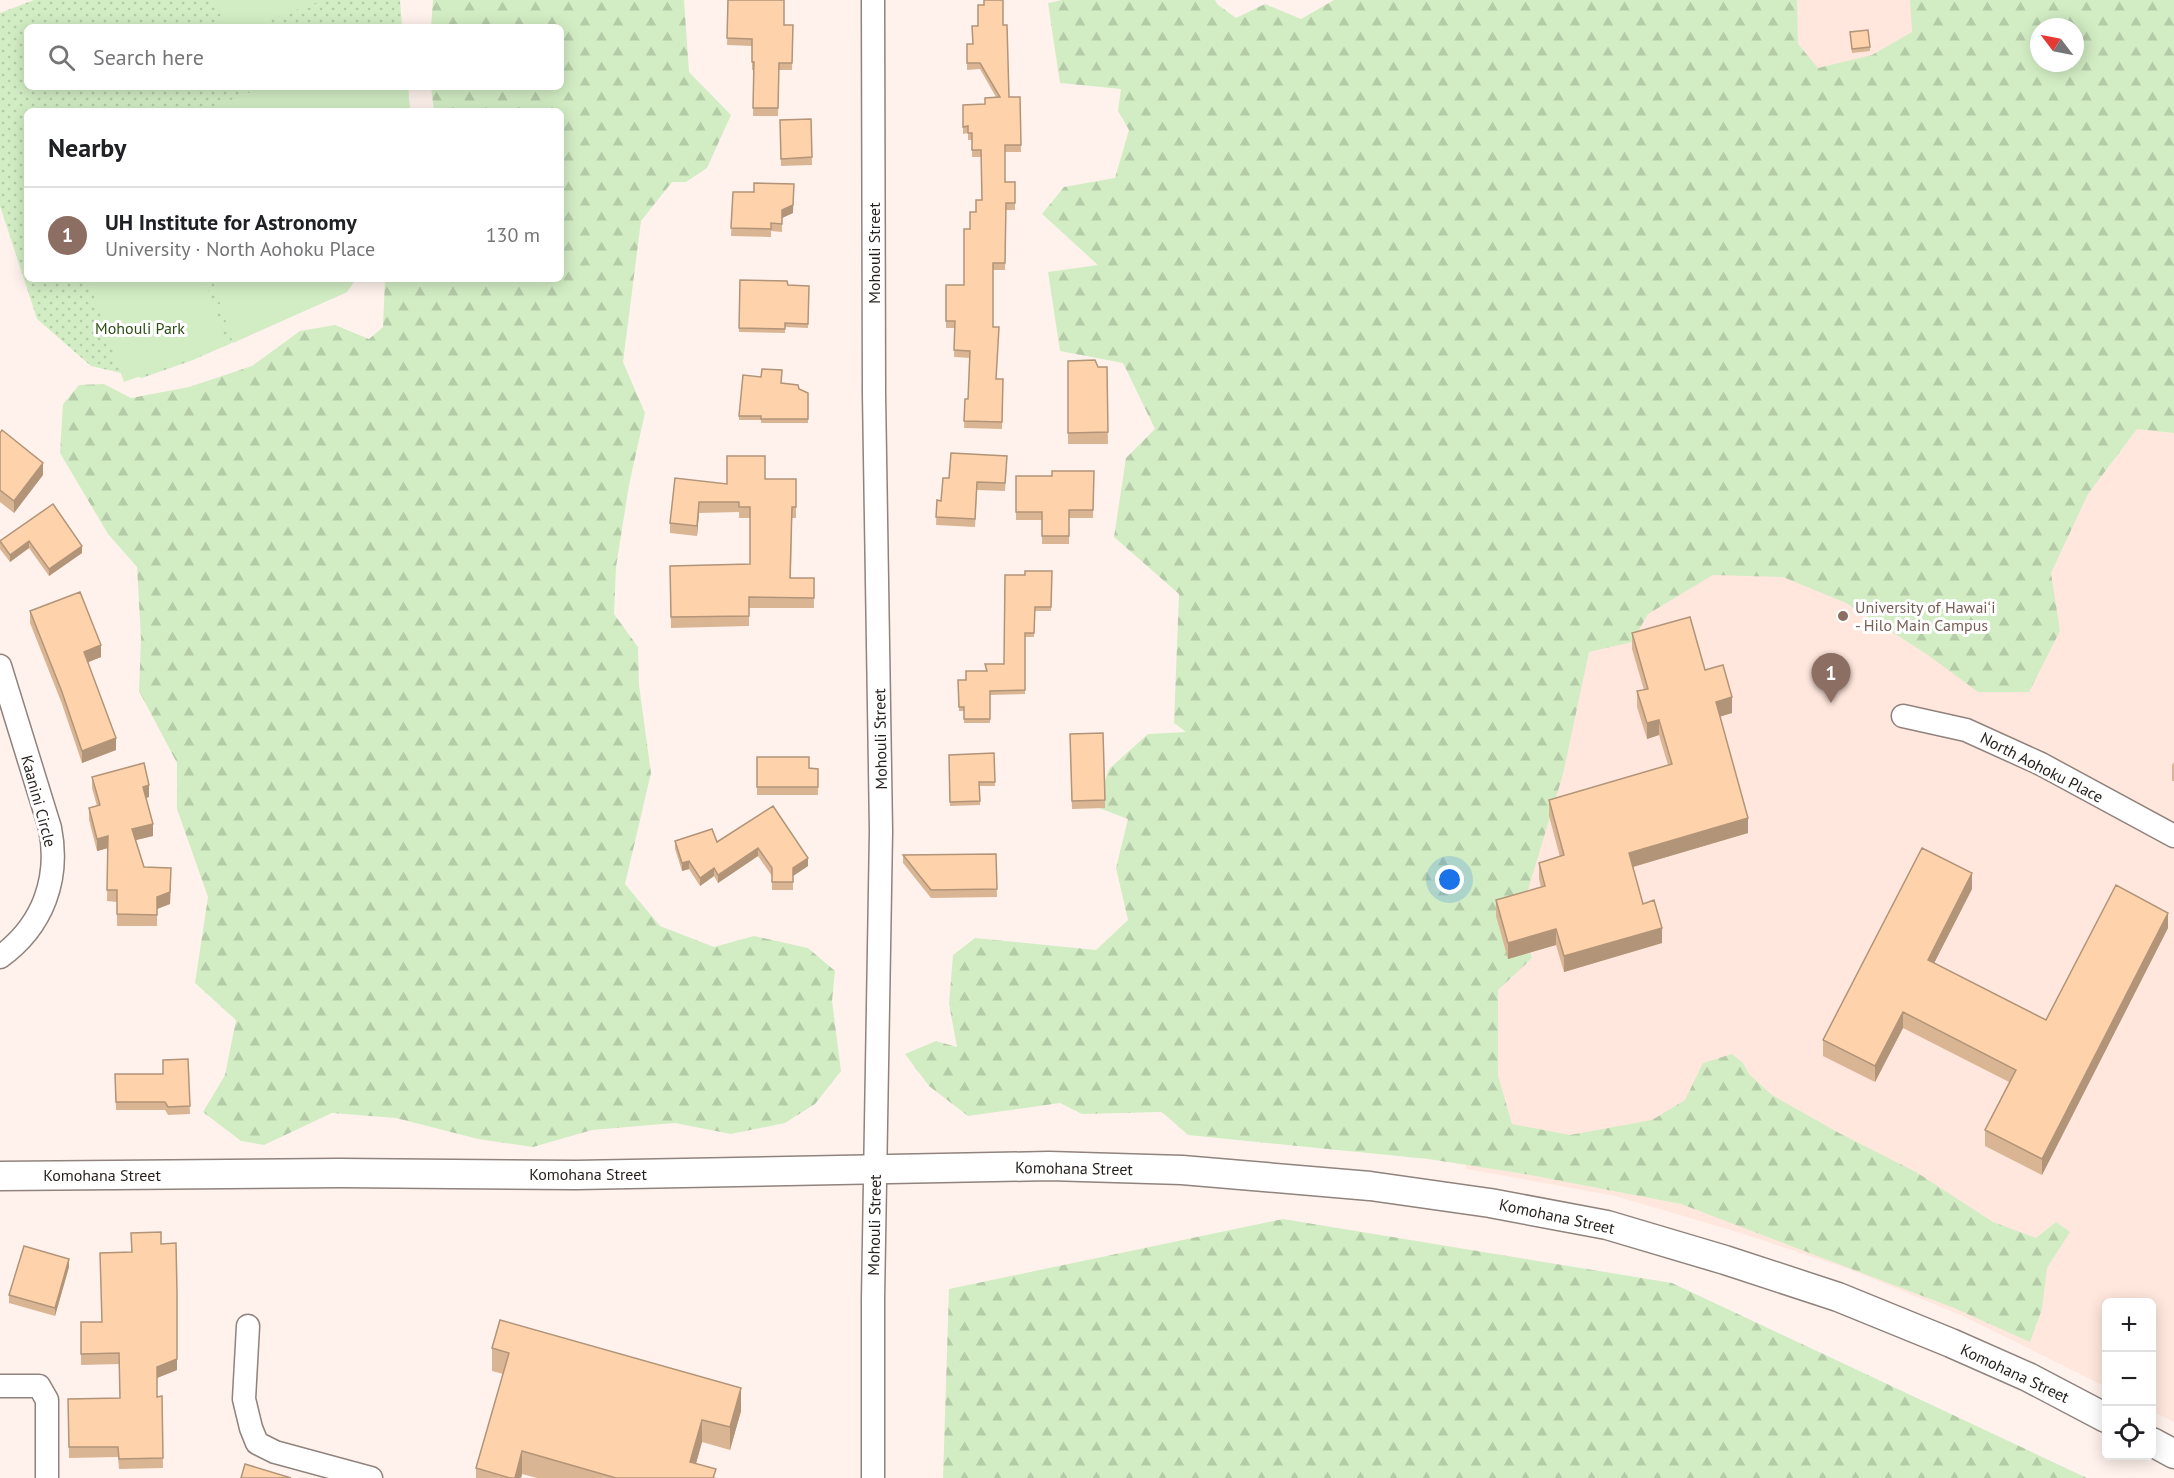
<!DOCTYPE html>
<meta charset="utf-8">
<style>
:root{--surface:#fff;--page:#f6f6f6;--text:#202124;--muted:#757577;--line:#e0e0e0;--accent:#111827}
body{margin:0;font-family:"PT Sans",sans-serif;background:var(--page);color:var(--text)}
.controls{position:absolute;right:18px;bottom:18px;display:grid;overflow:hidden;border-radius:9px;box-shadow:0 3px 15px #0003}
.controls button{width:54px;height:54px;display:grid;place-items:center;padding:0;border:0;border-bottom:2px solid var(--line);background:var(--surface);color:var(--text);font:30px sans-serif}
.compass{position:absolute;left:2030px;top:18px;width:54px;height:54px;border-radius:50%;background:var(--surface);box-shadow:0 3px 15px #0003;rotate:302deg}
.you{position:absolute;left:1450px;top:880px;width:21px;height:21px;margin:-15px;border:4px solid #fff;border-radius:50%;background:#1a73e8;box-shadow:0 0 0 9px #1a73e833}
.badge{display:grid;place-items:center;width:39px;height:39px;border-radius:50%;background:var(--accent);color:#fff;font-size:20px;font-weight:700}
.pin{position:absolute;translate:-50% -50px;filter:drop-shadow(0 2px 3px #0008)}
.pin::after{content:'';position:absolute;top:32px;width:21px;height:18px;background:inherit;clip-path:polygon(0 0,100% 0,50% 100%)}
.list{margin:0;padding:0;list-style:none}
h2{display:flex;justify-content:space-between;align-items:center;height:78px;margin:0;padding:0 24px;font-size:26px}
h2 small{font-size:20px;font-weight:400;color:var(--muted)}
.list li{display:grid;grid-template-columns:39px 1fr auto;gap:18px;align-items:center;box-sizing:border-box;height:96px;padding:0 24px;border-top:2px solid var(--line)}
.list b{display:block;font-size:22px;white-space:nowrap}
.list p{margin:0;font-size:20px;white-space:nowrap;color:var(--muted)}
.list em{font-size:20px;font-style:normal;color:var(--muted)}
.icon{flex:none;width:33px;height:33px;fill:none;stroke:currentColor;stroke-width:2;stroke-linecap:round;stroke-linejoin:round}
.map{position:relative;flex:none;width:2174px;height:1478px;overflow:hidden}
.search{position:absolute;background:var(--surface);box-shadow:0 3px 15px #0003;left:24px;top:24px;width:540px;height:66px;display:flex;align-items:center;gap:15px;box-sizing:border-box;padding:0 21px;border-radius:9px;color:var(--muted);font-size:22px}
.panel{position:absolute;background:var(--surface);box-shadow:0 3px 15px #0003;left:24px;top:108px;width:540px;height:174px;border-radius:9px}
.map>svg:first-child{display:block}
.built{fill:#ffe7dd;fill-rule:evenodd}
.grass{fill:url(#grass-dots)}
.forest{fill:url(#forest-firs);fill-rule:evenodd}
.garden{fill:#d2edc4}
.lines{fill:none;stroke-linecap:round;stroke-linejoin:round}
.minor-casing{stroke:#90827c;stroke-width:25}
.major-casing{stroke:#90827c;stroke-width:31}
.minor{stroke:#fff;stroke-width:22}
.major{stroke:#fff;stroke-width:28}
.wall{fill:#dab594}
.shaded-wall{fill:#b29478}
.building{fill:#fed3ac;stroke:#b29478;stroke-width:1.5}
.education-dot{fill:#8d6e63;stroke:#fff;stroke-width:2}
.labels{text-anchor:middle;stroke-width:6;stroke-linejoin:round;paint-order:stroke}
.street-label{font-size:16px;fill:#241f1c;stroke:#fff}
.park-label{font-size:16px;fill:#2c4e13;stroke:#fff}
.education-label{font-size:16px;fill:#785e54;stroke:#fff;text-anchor:start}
</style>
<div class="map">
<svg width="2174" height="1478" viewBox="0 0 2174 1478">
<defs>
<pattern id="grass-dots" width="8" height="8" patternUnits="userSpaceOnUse" patternTransform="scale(1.5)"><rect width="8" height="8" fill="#d2edc4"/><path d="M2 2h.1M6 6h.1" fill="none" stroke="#b4cba8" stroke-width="1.8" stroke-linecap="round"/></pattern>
<pattern id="forest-firs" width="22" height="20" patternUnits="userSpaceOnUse" patternTransform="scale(1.5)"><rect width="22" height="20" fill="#d2edc4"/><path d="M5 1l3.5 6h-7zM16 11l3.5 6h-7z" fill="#b4cba8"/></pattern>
</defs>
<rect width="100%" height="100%" fill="#fff2ed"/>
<!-- built -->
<path class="built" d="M 1564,0 L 2174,0 L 2174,1422 L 2152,1411 L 2152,1302 L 2106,1302 L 2106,1387 L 1963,1316 L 1849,1269 L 1734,1231 L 1615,1196 L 1466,1169 ZM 2039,27 L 2075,27 L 2075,63 L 2039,63 Z"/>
<!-- grass -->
<path class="grass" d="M 34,0 L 400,0 L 402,27 L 27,27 L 27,87 L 408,87 L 410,111 L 27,111 L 27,279 L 356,279 L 347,292 L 193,360 L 142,378 L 91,366 L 37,319 L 0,206 L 0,13 Z"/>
<!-- forest -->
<path class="forest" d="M 433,0 L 684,0 L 689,72 L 731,115 L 707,168 L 686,182 L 672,182 L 641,221 L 623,362 L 645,413 L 629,485 L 616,567 L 614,614 L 638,647 L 639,685 L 651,773 L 625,884 L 660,926 L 714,947 L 754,936 L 808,948 L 835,971 L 832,1001 L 841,1071 L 815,1104 L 785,1123 L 731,1134 L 675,1123 L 592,1130 L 533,1147 L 478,1139 L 396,1118 L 332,1113 L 264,1145 L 241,1141 L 203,1112 L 225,1075 L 236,1020 L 195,983 L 208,897 L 177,809 L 177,763 L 139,691 L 141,638 L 137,567 L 108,534 L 60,453 L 63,404 L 79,385 L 104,384 L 131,398 L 189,387 L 252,366 L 300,331 L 335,325 L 369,339 L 383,327 L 385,279 L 561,279 L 561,111 L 434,111 L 431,87 L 561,87 L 561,27 L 431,27 Z
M 1062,0 L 1215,0 L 1217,4 L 1236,18 L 1265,4 L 1301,19 L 1334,0 L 1797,0 L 1798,44 L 1818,68 L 1872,55 L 1912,32 L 1910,0 L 2174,0 L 2174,433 L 2137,429 L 2088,494 L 2051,573 L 2060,631 L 2029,692 L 1978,692 L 1925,653 L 1846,603 L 1783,577 L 1713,575 L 1648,614 L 1632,642 L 1589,652 L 1563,774 L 1527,893 L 1521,909 L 1532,958 L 1498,990 L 1498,1076 L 1512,1124 L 1570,1135 L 1652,1120 L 1685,1100 L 1703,1063 L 1732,1054 L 1743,1063 L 1749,1074 L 1772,1095 L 1839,1133 L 1916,1172 L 1993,1222 L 2036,1238 L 2056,1222 L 2070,1232 L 2047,1268 L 2042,1309 L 2030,1342 L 1954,1308 L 1681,1204 L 1525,1174 L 1428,1159 L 1188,1135 L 1162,1112 L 1082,1114 L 1060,1103 L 968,1116 L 929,1086 L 905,1054 L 936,1041 L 957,1047 L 949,1004 L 953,955 L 975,938 L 1096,950 L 1128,920 L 1116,868 L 1128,819 L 1096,807 L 1109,769 L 1148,734 L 1186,732 L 1174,723 L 1179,594 L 1114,537 L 1126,458 L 1155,429 L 1123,363 L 1060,351 L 1048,272 L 1098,265 L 1042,214 L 1064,187 L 1115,178 L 1129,130 L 1118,111 L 1121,89 L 1060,83 L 1048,3 ZM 2039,27 L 2075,27 L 2075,63 L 2039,63 Z
M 1283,1219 L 1672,1283 L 2087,1478 L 943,1478 L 949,1289 Z"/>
<!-- garden -->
<path class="garden" d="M 215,0 L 321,0 L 321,1 L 249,27 L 225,27 Z
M 264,87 L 408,87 L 410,111 L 202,111 Z
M 88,279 L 204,279 L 227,345 L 124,382 Z
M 212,279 L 356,279 L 347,292 L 233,343 Z"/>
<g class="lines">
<!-- minor casing -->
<g class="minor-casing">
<path id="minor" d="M 0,666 L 50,828 C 60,879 43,926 0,957
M 1903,716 L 1966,730 L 2041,764 L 2174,836
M 248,1326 L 244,1399 L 251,1428 L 257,1443 L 275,1452 L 371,1478
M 0,1386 L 39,1386 L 47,1400 L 47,1478
M 873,1478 L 873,1299 L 881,831 L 874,394 L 873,0"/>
</g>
<!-- major casing -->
<g class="major-casing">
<path id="major" d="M 0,1176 L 339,1173 L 576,1175 L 1049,1166 L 1182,1170 L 1370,1186 L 1490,1203 L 1607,1225 L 1725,1260 L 1838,1297 L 1951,1343 L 2028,1377 L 2106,1418
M 2152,1442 L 2174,1454"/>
</g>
<!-- minor -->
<use href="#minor" class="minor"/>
<!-- major -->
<use href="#major" class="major"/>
</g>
<!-- wall -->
<path class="wall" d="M 728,0 L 784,25 L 793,25 L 792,70 L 779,70 L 778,116 L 753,116 L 754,70 L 752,70 L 752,46 L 727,45 Z
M 1003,25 L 1009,97 L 1020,97 L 1021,152 L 1005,152 L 1005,182 L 1015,182 L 1015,210 L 1006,210 L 1005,270 L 993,270 L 993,327 L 996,379 L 1003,379 L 1002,429 L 964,428 L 965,399 L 968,399 L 970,358 L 954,357 L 955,328 L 946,328 L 946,285 L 964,285 L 970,229 L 982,200 L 981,157 L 972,157 L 972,140 L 968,140 L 968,133 L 963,134 L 963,105 L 985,104 L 996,97 L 980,69 L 967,70 L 967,44 L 973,44 Z
M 1850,32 L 1870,47 L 1870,51 L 1852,53 Z
M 811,119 L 812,165 L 781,166 L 780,120 Z
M 733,192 L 793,213 L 782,218 L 782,232 L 771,231 L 771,237 L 731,236 Z
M 740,280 L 788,285 L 809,286 L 808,328 L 785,327 L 785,333 L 739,332 Z
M 1068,361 L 1098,367 L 1107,367 L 1108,444 L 1068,444 Z
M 781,383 L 808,393 L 808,423 L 761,423 L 761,420 L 739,420 L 739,416 Z
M 0,433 L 43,475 L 14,513 L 0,502 Z
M 1007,464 L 1005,491 L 977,490 L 975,527 L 936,525 L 937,500 L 941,501 L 949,478 Z
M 1094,471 L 1093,518 L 1069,518 L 1069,544 L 1042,544 L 1042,520 L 1016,520 L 1016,476 L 1052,476 Z
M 765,479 L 796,479 L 796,518 L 792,518 L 791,578 L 814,578 L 814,608 L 749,608 L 749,626 L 671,628 L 670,566 L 750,564 L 750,518 L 739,518 L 739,512 L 699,513 L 697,536 L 670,533 L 670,523 L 727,484 Z
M 53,504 L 82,553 L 49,576 L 29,548 L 10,562 L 0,549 L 0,541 Z
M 1052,571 L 1051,611 L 1035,611 L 1034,637 L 1025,637 L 1025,694 L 990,695 L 990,723 L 964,723 L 964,711 L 959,711 L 958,680 L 966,680 L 986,671 L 985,664 L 1004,664 L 1025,575 Z
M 30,611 L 101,657 L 88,662 L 116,750 L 82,763 L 62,704 L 30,623 Z
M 1632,633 L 1705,670 L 1732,713 L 1720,716 L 1748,833 L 1633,867 L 1643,904 L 1662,943 L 1564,972 L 1556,945 L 1508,959 L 1496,916 L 1496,900 L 1541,887 L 1539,879 L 1539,863 L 1560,857 L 1549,816 L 1549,800 L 1668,765 L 1659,735 L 1647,739 L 1637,707 L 1637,691 L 1644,690 L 1632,649 Z
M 1070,734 L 1105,800 L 1105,808 L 1072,809 Z
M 994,753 L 995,786 L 980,786 L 980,805 L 950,806 L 949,755 Z
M 757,757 L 809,768 L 818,769 L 818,795 L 757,795 Z
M 2174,762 L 2174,781 L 2172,781 L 2172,765 Z
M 92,777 L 149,797 L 146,798 L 153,836 L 136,840 L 144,867 L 171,880 L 170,904 L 157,909 L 157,926 L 117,926 L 117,902 L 107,901 L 108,848 L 97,851 L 89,820 L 89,808 L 97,806 L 92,788 Z
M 773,806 L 808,866 L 793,876 L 793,890 L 772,890 L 772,876 L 758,856 L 718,883 L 714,876 L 700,886 L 689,869 L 682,871 L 675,849 L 675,841 L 717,842 Z
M 996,854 L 997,897 L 931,898 L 903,863 L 903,855 Z
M 1972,889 L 1934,963 L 2046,1020 L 2168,928 L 2042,1175 L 1985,1146 L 1985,1130 L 2009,1082 L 1903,1028 L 1875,1082 L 1823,1056 L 1823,1040 Z
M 188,1059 L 190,1114 L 168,1115 L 165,1110 L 116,1110 L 115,1074 L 163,1074 Z
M 161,1244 L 177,1292 L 177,1370 L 157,1378 L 157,1397 L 162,1396 L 163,1468 L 119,1469 L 118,1457 L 69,1458 L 68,1399 L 120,1398 L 119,1364 L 81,1365 L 81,1322 L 102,1322 L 132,1252 Z
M 69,1267 L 55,1316 L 9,1303 L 9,1295 Z
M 492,1348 L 741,1411 L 730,1450 L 702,1442 L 696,1463 L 716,1478 L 537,1478 L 522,1474 L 521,1478 L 476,1478 L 476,1468 L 503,1374 L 492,1371 Z"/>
<!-- shaded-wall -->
<path class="shaded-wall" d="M 794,184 L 793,213 L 782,218 L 782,232 L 782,210 Z
M 43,463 L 43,475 L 14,513 L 14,501 Z
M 699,502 L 699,513 L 697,536 L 697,526 Z
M 29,541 L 29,548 L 10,562 L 10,555 Z
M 82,546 L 82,553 L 49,576 L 49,569 Z
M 101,645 L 101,657 L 84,664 L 84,652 Z
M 1732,697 L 1732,713 L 1716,718 L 1716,702 Z
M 1659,720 L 1659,735 L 1647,739 L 1647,723 Z
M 116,738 L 116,750 L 82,763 L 82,751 Z
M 149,785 L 149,797 L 143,799 L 143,787 Z
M 1748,818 L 1748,833 L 1629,868 L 1629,853 Z
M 153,824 L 153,836 L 132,841 L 132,829 Z
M 108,836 L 108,848 L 97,851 L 97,839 Z
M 758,848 L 758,856 L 718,883 L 718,875 Z
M 808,858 L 808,866 L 793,876 L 793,868 Z
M 689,861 L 689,869 L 682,871 L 682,863 Z
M 171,868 L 170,904 L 157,909 L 157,897 Z
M 714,868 L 714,876 L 700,886 L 700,878 Z
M 1972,873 L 1972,889 L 1928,975 L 1928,960 Z
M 2168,913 L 2168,928 L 2042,1175 L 2042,1159 Z
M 1662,928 L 1662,943 L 1564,972 L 1564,956 Z
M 1556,929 L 1556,945 L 1508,959 L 1508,943 Z
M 1903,1012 L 1903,1028 L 1875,1082 L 1875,1066 Z
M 69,1259 L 69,1267 L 55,1316 L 55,1308 Z
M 177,1359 L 177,1370 L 157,1378 L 157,1367 Z
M 741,1388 L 741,1411 L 730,1450 L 730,1427 Z
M 702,1420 L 702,1442 L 692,1478 L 690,1462 Z
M 522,1451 L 522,1474 L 521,1478 L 515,1478 Z"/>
<!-- building -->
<path class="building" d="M 728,0 L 784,0 L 784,25 L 793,25 L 792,63 L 779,63 L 778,108 L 753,108 L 754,62 L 752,62 L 752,39 L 727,38 Z
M 984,0 L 1003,0 L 1003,25 L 1007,25 L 1009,97 L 1020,97 L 1021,145 L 1005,145 L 1005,182 L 1015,182 L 1015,203 L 1006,203 L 1005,263 L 993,263 L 993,327 L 999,327 L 996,379 L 1003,379 L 1002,422 L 964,421 L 965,399 L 968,399 L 970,351 L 954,350 L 955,321 L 946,321 L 946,285 L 964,285 L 964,229 L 970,229 L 970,212 L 976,212 L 976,200 L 982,200 L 981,150 L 972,150 L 972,133 L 968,133 L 968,126 L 963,127 L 963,105 L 985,104 L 985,98 L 1000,97 L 980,63 L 967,63 L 967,44 L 973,44 L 972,26 L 978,26 L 978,5 L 984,5 Z
M 1868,30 L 1870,47 L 1852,49 L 1850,32 Z
M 811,119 L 812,157 L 781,159 L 780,120 Z
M 754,183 L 794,184 L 793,205 L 782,210 L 782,224 L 771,223 L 771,229 L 731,228 L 733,192 L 754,192 Z
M 740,280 L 787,281 L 788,285 L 809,286 L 808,324 L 785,323 L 785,329 L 739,328 Z
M 1095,360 L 1098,367 L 1107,367 L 1108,432 L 1068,433 L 1068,361 Z
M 762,369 L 782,370 L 781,383 L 798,385 L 799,389 L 808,393 L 808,419 L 761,419 L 761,416 L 739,416 L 743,375 L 761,377 Z
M 2,430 L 43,463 L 14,501 L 0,490 L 0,433 Z
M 951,453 L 1007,456 L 1005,483 L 977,482 L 975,519 L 936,517 L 937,500 L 941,501 L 943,478 L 949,478 Z
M 727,456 L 765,456 L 765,479 L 796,479 L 796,507 L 792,507 L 790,578 L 814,578 L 814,598 L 749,597 L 749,616 L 671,617 L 670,566 L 750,564 L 750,507 L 739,507 L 739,502 L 699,502 L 697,526 L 670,523 L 675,478 L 727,484 Z
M 1052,471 L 1094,471 L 1093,510 L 1069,510 L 1069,536 L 1042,536 L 1042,512 L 1016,512 L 1016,476 L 1052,476 Z
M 53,504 L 82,546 L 49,569 L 29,541 L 10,555 L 0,541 Z
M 1025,571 L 1052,571 L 1051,607 L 1035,607 L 1034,633 L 1025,633 L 1025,690 L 990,691 L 990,719 L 964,719 L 964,707 L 959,707 L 958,680 L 966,680 L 966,671 L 987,671 L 985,664 L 1004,664 L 1005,575 L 1025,575 Z
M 80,592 L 101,645 L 84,652 L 116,738 L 82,751 L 62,692 L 30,611 Z
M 1690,617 L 1705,670 L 1723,665 L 1732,697 L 1716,702 L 1748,818 L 1629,853 L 1643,904 L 1654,900 L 1662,928 L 1564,956 L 1556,929 L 1508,943 L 1496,900 L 1545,886 L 1539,863 L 1564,855 L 1549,800 L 1672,764 L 1659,720 L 1647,723 L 1637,691 L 1648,689 L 1632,633 Z
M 1103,733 L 1105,800 L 1072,801 L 1070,734 Z
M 994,753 L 995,782 L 979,782 L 980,801 L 950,802 L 949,755 Z
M 757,757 L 809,757 L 809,768 L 818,769 L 818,787 L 757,787 Z
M 144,763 L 149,785 L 143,787 L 153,824 L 132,829 L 144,867 L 171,868 L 170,892 L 157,897 L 157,915 L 117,914 L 117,890 L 107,890 L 108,836 L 97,839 L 89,808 L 100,805 L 92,777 Z
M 773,806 L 808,858 L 793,868 L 793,882 L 772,882 L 772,868 L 758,848 L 718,875 L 714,868 L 700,878 L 689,861 L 682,863 L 675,841 L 712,829 L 717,842 Z
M 1922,848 L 1972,873 L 1928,960 L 2046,1020 L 2116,885 L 2168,913 L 2042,1159 L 1985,1130 L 2016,1070 L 1903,1012 L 1875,1066 L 1823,1040 Z
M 996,854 L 997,889 L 931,890 L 903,855 Z
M 188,1059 L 190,1106 L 168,1107 L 165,1102 L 116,1102 L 115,1074 L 163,1074 L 163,1060 Z
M 161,1232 L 161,1244 L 176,1243 L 177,1292 L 177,1359 L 157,1367 L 157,1397 L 162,1396 L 163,1458 L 119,1459 L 118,1447 L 69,1447 L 68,1399 L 120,1398 L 119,1353 L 81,1354 L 81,1322 L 102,1322 L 100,1253 L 132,1252 L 131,1233 Z
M 24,1246 L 69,1259 L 55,1308 L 9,1295 Z
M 500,1320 L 741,1388 L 730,1427 L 702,1420 L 690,1462 L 716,1469 L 713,1478 L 616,1478 L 522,1451 L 515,1478 L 510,1478 L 476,1468 L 509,1353 L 492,1348 Z
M 245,1464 L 291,1478 L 241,1478 Z"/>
<!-- markers -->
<circle class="education-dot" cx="1843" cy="616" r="6"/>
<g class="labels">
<!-- street labels -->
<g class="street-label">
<text transform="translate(874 253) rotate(-90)" y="6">Mohouli Street</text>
<text transform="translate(880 739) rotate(-91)" y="6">Mohouli Street</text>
<text transform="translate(2042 767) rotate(27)" y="6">North Aohoku Place</text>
<text transform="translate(39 801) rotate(75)" y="6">Kaanini Circle</text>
<text transform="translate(1074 1168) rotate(1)" y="6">Komohana Street</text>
<text x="588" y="1180">Komohana Street</text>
<text x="102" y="1181">Komohana Street</text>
<text transform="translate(1557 1216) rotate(12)" y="6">Komohana Street</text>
<text transform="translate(874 1225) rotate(-89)" y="6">Mohouli Street</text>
<text transform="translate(2015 1373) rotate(25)" y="6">Komohana Street</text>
</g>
<!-- park labels -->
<g class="park-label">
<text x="140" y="334">Mohouli Park</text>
</g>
<!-- education labels -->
<g class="education-label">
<text x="1855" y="613">University of Hawaiʻi<tspan x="1855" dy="18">- Hilo Main Campus</tspan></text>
</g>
</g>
</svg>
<div class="controls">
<button>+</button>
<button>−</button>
<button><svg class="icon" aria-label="locate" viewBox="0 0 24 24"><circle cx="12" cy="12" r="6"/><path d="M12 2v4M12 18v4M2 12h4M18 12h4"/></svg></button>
</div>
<svg class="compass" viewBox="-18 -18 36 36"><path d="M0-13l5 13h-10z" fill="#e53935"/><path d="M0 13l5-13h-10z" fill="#757577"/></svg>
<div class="you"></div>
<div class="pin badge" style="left:1831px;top:703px;background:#8d6e63">1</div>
<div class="search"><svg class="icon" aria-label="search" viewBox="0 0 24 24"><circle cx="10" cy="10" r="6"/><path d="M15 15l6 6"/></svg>Search here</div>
<section class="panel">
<h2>Nearby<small></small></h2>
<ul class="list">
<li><span class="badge" style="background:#8d6e63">1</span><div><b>UH Institute for Astronomy</b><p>University · North Aohoku Place</p></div><em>130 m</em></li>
</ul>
</section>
</div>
